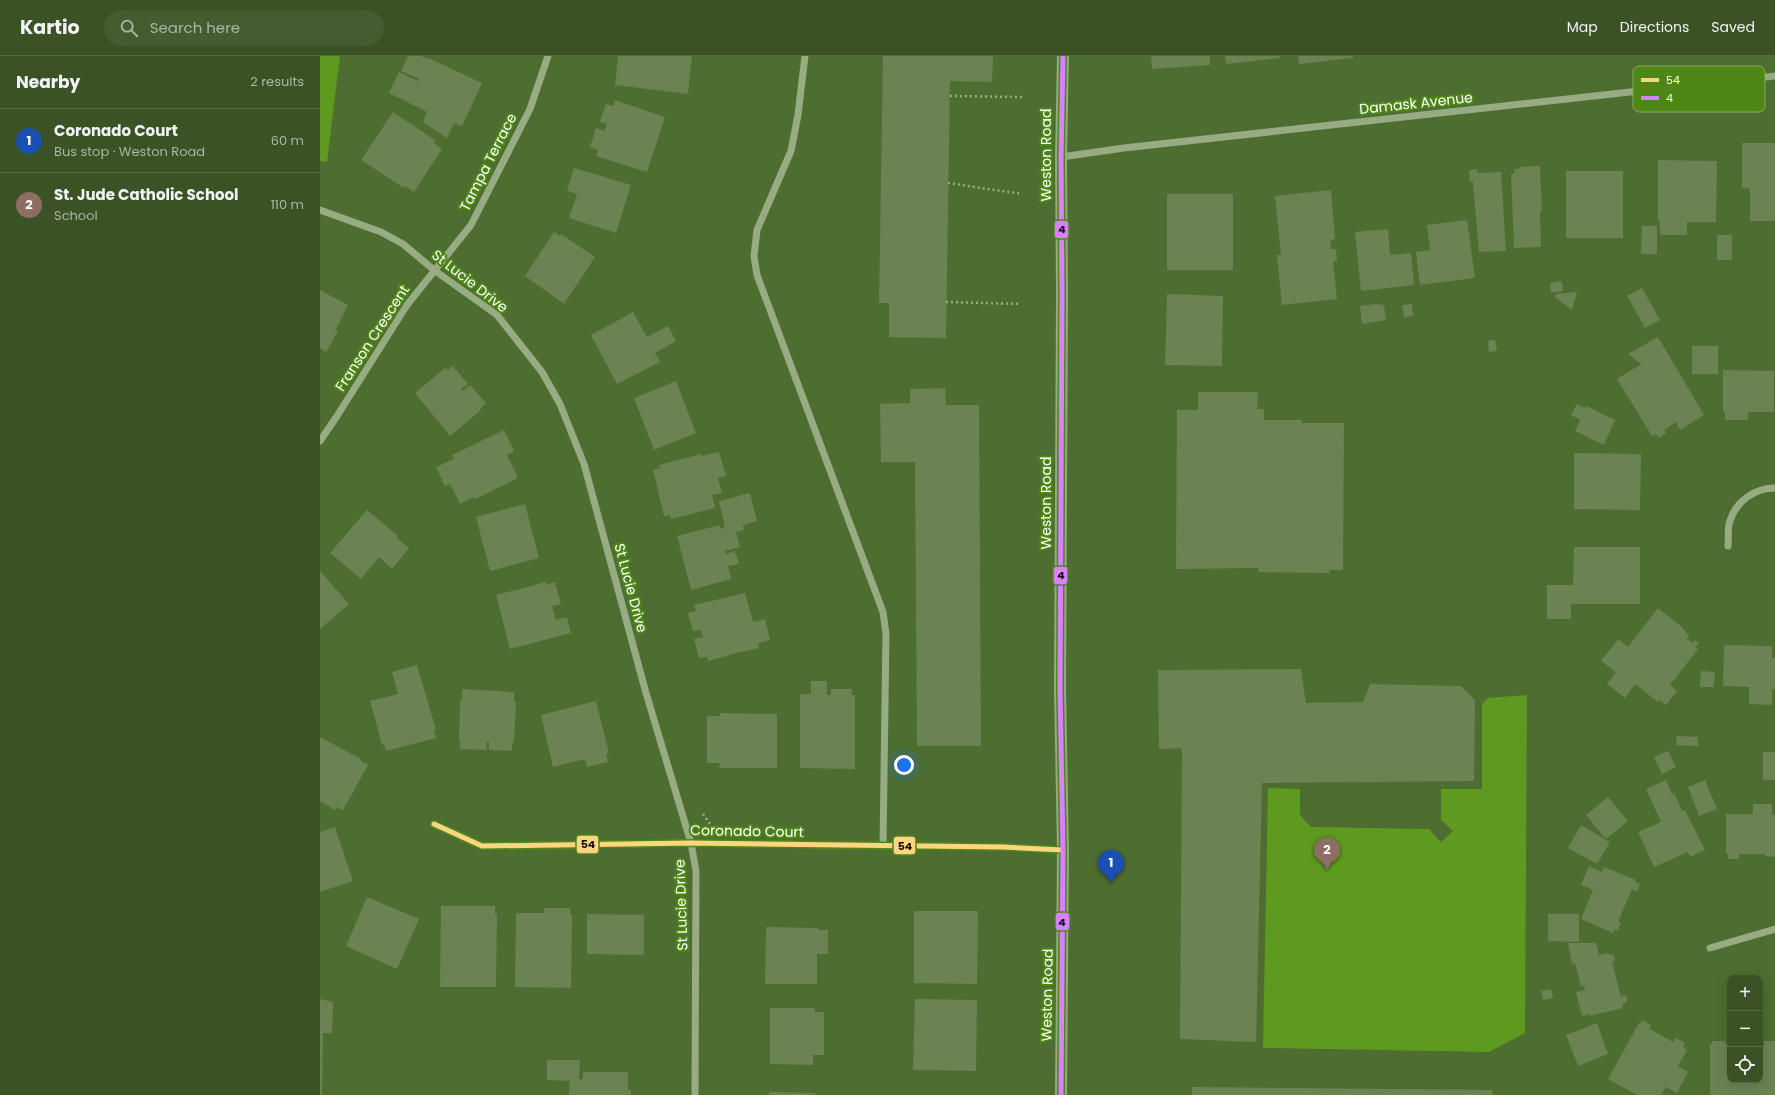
<!DOCTYPE html>
<meta charset="utf-8">
<style>
:root{--surface:#3a5224;--page:#455c31;--text:#f1f3f6;--muted:#abb6a6;--line:#546941;--accent:#c1ccb7}
body{margin:0;font-family:Poppins,sans-serif;background:var(--page);color:var(--text)}
.controls{position:absolute;right:12px;bottom:12px;display:grid;overflow:hidden;border-radius:8px;box-shadow:0 4px 16px #0002}
.controls button{width:36px;height:36px;display:grid;place-items:center;padding:0;border:0;border-bottom:1px solid var(--line);background:var(--surface);color:var(--text);font:20px sans-serif}
.you{position:absolute;left:584px;top:709px;width:14px;height:14px;margin:-10px;border:3px solid #fff;border-radius:50%;background:#1a73e8;box-shadow:0 0 0 6px #1a73e833}
.badge{display:grid;place-items:center;width:26px;height:26px;border-radius:50%;background:var(--accent);color:#fff;font-size:13px;font-weight:700}
.pin{position:absolute;translate:-50% -33px;filter:drop-shadow(0 1px 2px #0008)}
.pin::after{content:'';position:absolute;top:21px;width:14px;height:12px;background:inherit;clip-path:polygon(0 0,100% 0,50% 100%)}
.list{margin:0;padding:0;list-style:none}
h2{display:flex;justify-content:space-between;align-items:center;height:52px;margin:0;padding:0 16px;font-size:17px}
h2 small{font-size:13px;font-weight:400;color:var(--muted)}
.list li{display:grid;grid-template-columns:26px 1fr auto;gap:12px;align-items:center;box-sizing:border-box;height:64px;padding:0 16px;border-top:1px solid var(--line)}
.list b{display:block;font-size:15px;white-space:nowrap}
.list p{margin:0;font-size:13px;white-space:nowrap;color:var(--muted)}
.list em{font-size:13px;font-style:normal;color:var(--muted)}
.icon{flex:none;width:22px;height:22px;fill:none;stroke:currentColor;stroke-width:2;stroke-linecap:round;stroke-linejoin:round}
.map{position:relative;flex:none;width:1455px;height:1039px;overflow:hidden}
header{display:flex;align-items:center;gap:24px;box-sizing:border-box;height:56px;padding:0 20px;background:var(--surface);border-bottom:1px solid var(--line)}
header strong{font-size:19px}
nav{display:flex;gap:22px;margin-inline-start:auto;font-size:14px}
.search{width:280px;height:36px;background:var(--page);display:flex;align-items:center;gap:10px;box-sizing:border-box;padding:0 14px;border-radius:22px;color:var(--muted);font-size:15px}
main{display:flex}
aside{flex:1;background:var(--surface)}
.map>svg:first-child{display:block}
.green{fill:#5e9920}
.building{fill:#6b8353}
.lines{fill:none;stroke-linecap:round;stroke-linejoin:round}
.path{stroke:#97ac83;stroke-width:2.5;stroke-dasharray:2 3;stroke-linecap:butt}
.minor{stroke:#97ac83;stroke-width:7}
.major{stroke:#95a982;stroke-width:12}
.bus-1-casing{stroke:#4e8716;stroke-width:8}
.bus-2-casing{stroke:#4e8716;stroke-width:8}
.bus-1{stroke:#ffd580;stroke-width:5}
.bus-2{stroke:#d880ff;stroke-width:5}
.labels{text-anchor:middle;stroke-width:4;stroke-linejoin:round;paint-order:stroke}
.street-label{font-size:14px;fill:#fff;stroke:#4e8716}
.key{fill:#4e8716;stroke:#83ab5c;stroke-width:1}
.key-label{font-size:11px;fill:#fff}
.line-badge{stroke:#4e8716;stroke-width:1.5}
.pale-badge-label{font-size:11px;text-anchor:middle;font-weight:bold;fill:#111}
</style>
<header>
<strong>Kartio</strong>
<div class="search"><svg class="icon" aria-label="search" viewBox="0 0 24 24"><circle cx="10" cy="10" r="6"/><path d="M15 15l6 6"/></svg>Search here</div>
<nav><a>Map</a><a>Directions</a><a>Saved</a></nav>
</header>
<main>
<aside>
<h2>Nearby<small>2 results</small></h2>
<ul class="list">
<li><span class="badge" style="background:#1a4fb4">1</span><div><b>Coronado Court</b><p>Bus stop · Weston Road</p></div><em>60 m</em></li>
<li><span class="badge" style="background:#8d6e63">2</span><div><b>St. Jude Catholic School</b><p>School</p></div><em>110 m</em></li>
</ul>
</aside>
<div class="map">
<svg width="1455" height="1039" viewBox="0 0 1455 1039">
<rect width="100%" height="100%" fill="#4e6d30"/>
<!-- green -->
<path class="green" d="M 0,0 L 20,0 L 7,106 L 0,105 Z
M 1207,639 L 1205,977 L 1169,996 L 943,992 L 948,732 L 980,733 L 980,759 L 991,771 L 1109,773 L 1121,786 L 1133,775 L 1121,764 L 1121,733 L 1162,733 L 1162,648 L 1168,642 Z"/>
<!-- building -->
<path class="building" d="M 88,0 L 101,0 L 108,3 L 108,2 L 162,27 L 142,70 L 134,67 L 127,82 L 103,66 L 107,56 L 69,37 L 79,16 L 98,25 L 99,23 L 81,15 Z
M 298,0 L 372,0 L 368,38 L 295,29 Z
M 563,0 L 673,0 L 672,26 L 630,25 L 626,282 L 569,281 L 569,247 L 559,247 Z
M 831,0 L 890,0 L 890,9 L 832,13 Z
M 905,0 L 960,0 L 960,2 L 906,8 Z
M 978,0 L 1033,0 L 1033,2 L 979,8 Z
M 295,44 L 345,61 L 327,116 L 276,100 L 278,94 L 270,91 L 276,72 L 284,75 L 287,68 L 280,66 L 286,48 L 293,50 Z
M 73,56 L 115,84 L 114,87 L 122,93 L 94,136 L 85,130 L 84,132 L 41,104 Z
M 1422,87 L 1455,87 L 1455,165 L 1430,165 L 1430,132 L 1422,132 Z
M 1338,104 L 1397,105 L 1396,166 L 1367,166 L 1367,179 L 1340,179 L 1340,165 L 1338,165 Z
M 1220,110 L 1222,155 L 1220,155 L 1221,191 L 1194,192 L 1191,118 L 1194,118 L 1194,113 L 1199,113 L 1199,111 Z
M 254,112 L 311,129 L 296,177 L 249,162 L 257,138 L 247,135 Z
M 1157,113 L 1157,117 L 1181,116 L 1186,195 L 1159,196 L 1153,126 L 1150,126 L 1149,114 Z
M 1246,115 L 1303,115 L 1303,182 L 1246,182 Z
M 1011,134 L 1015,183 L 1010,184 L 1011,193 L 1016,193 L 1017,205 L 1013,205 L 1017,243 L 962,249 L 957,199 L 961,199 L 955,140 Z
M 847,138 L 913,138 L 913,214 L 847,214 Z
M 1147,164 L 1155,222 L 1100,229 L 1096,196 L 1110,194 L 1107,169 Z
M 1322,170 L 1337,170 L 1337,198 L 1321,198 Z
M 1068,173 L 1070,199 L 1091,197 L 1094,229 L 1041,235 L 1035,176 Z
M 234,176 L 240,180 L 241,178 L 275,201 L 244,248 L 205,220 Z
M 1397,179 L 1412,179 L 1412,204 L 1397,204 Z
M 1242,225 L 1243,235 L 1231,237 L 1230,227 Z
M 1322,232 L 1340,264 L 1325,272 L 1307,240 Z
M 0,234 L 28,249 L 16,273 L 18,275 L 6,296 L 0,292 Z
M 1257,236 L 1252,254 L 1235,241 L 1236,238 Z
M 847,238 L 903,240 L 902,310 L 845,309 Z
M 1056,248 L 1064,249 L 1066,264 L 1042,268 L 1040,250 Z
M 1092,248 L 1093,260 L 1084,261 L 1082,249 Z
M 313,256 L 327,281 L 348,270 L 356,285 L 335,297 L 340,306 L 297,328 L 271,279 Z
M 1338,281 L 1384,359 L 1360,374 L 1356,366 L 1344,374 L 1346,377 L 1339,382 L 1336,378 L 1332,380 L 1297,323 L 1321,308 L 1308,298 Z
M 1175,284 L 1177,295 L 1169,296 L 1168,285 Z
M 1372,290 L 1398,290 L 1398,318 L 1372,318 Z
M 133,310 L 148,328 L 141,333 L 143,335 L 150,329 L 166,347 L 160,353 L 161,354 L 130,380 L 95,337 L 125,312 L 128,314 Z
M 1403,314 L 1454,315 L 1454,356 L 1428,356 L 1428,364 L 1405,364 L 1405,356 L 1403,356 Z
M 356,325 L 376,377 L 334,394 L 314,342 Z
M 625,332 L 626,349 L 659,349 L 661,690 L 597,690 L 595,406 L 561,406 L 560,348 L 590,347 L 590,333 Z
M 878,336 L 938,336 L 937,353 L 944,353 L 944,364 L 982,364 L 981,367 L 1024,367 L 1023,514 L 1010,514 L 1009,517 L 939,516 L 938,512 L 856,513 L 857,354 L 878,354 Z
M 1257,348 L 1265,352 L 1266,350 L 1295,364 L 1284,389 L 1255,375 L 1260,364 L 1251,359 Z
M 184,374 L 194,395 L 187,399 L 198,422 L 155,443 L 154,441 L 140,448 L 130,428 L 125,430 L 116,411 L 134,403 L 132,399 Z
M 399,396 L 406,420 L 398,422 L 402,437 L 392,439 L 395,452 L 351,463 L 350,459 L 344,460 L 333,414 L 340,412 L 339,409 L 381,398 L 382,400 Z
M 1254,397 L 1321,398 L 1320,454 L 1254,453 Z
M 430,437 L 437,465 L 423,469 L 424,474 L 416,476 L 420,491 L 405,495 L 406,498 L 415,495 L 419,508 L 408,510 L 411,523 L 371,534 L 357,480 L 400,469 L 400,473 L 405,471 L 399,445 Z
M 205,448 L 219,502 L 170,515 L 156,461 Z
M 47,454 L 78,480 L 76,481 L 89,492 L 72,513 L 59,501 L 41,523 L 10,497 Z
M 1254,491 L 1320,491 L 1320,548 L 1251,548 L 1251,563 L 1227,563 L 1227,529 L 1253,529 Z
M 0,515 L 29,548 L 0,573 Z
M 226,526 L 227,529 L 235,526 L 241,548 L 232,550 L 236,564 L 247,561 L 251,577 L 190,593 L 176,539 Z
M 425,537 L 433,566 L 445,563 L 450,584 L 438,587 L 439,592 L 417,597 L 388,605 L 387,601 L 379,602 L 374,583 L 383,581 L 381,574 L 373,575 L 368,557 L 376,555 L 374,549 Z
M 1338,552 L 1361,570 L 1369,580 L 1367,583 L 1373,587 L 1375,584 L 1379,587 L 1375,591 L 1378,593 L 1350,629 L 1357,635 L 1346,649 L 1340,644 L 1338,646 L 1315,628 L 1305,642 L 1287,628 L 1296,616 L 1281,605 L 1298,583 L 1308,591 Z
M 1404,589 L 1452,590 L 1452,602 L 1455,602 L 1455,633 L 1452,633 L 1452,649 L 1429,648 L 1429,631 L 1403,630 Z
M 97,609 L 116,674 L 114,675 L 116,682 L 66,695 L 64,688 L 62,689 L 50,645 L 78,638 L 72,616 Z
M 981,613 L 986,647 L 1043,646 L 1050,628 L 1141,630 L 1155,644 L 1154,725 L 942,727 L 936,986 L 860,983 L 862,692 L 839,693 L 838,614 Z
M 1381,615 L 1395,616 L 1394,631 L 1380,631 Z
M 491,625 L 507,625 L 507,639 L 511,639 L 511,633 L 532,633 L 532,639 L 535,639 L 535,713 L 480,712 L 480,638 L 491,638 Z
M 142,633 L 194,636 L 194,646 L 196,646 L 194,687 L 192,687 L 192,695 L 169,694 L 169,686 L 167,686 L 166,694 L 140,693 L 140,684 L 139,684 L 140,644 L 142,644 Z
M 276,645 L 289,697 L 286,698 L 288,706 L 267,711 L 265,703 L 233,711 L 221,659 Z
M 400,657 L 457,658 L 457,712 L 399,712 L 400,707 L 387,707 L 387,660 L 400,660 Z
M 1357,680 L 1378,681 L 1378,690 L 1356,689 Z
M 0,681 L 41,703 L 41,705 L 48,709 L 23,754 L 17,751 L 15,754 L 0,745 Z
M 1348,695 L 1356,711 L 1342,718 L 1334,701 Z
M 1443,696 L 1455,696 L 1455,724 L 1443,724 Z
M 1346,724 L 1352,738 L 1354,737 L 1362,755 L 1365,754 L 1385,794 L 1370,801 L 1368,796 L 1334,811 L 1318,776 L 1341,766 L 1326,733 Z
M 1385,724 L 1397,753 L 1379,760 L 1368,731 Z
M 1288,741 L 1308,765 L 1286,783 L 1266,759 Z
M 1433,748 L 1452,748 L 1452,759 L 1455,759 L 1455,801 L 1445,800 L 1445,798 L 1419,798 L 1419,803 L 1408,803 L 1408,798 L 1406,798 L 1406,758 L 1433,758 Z
M 1261,769 L 1290,786 L 1277,808 L 1248,792 Z
M 15,771 L 33,825 L 0,836 L 0,776 Z
M 1269,810 L 1282,816 L 1284,811 L 1316,824 L 1315,826 L 1320,828 L 1317,836 L 1312,833 L 1298,866 L 1301,867 L 1298,874 L 1295,873 L 1293,877 L 1261,863 L 1273,834 L 1261,829 Z
M 47,841 L 99,863 L 77,913 L 26,890 Z
M 121,850 L 175,850 L 175,858 L 177,858 L 176,931 L 120,931 Z
M 224,852 L 250,852 L 250,858 L 252,858 L 251,932 L 195,931 L 196,857 L 224,857 Z
M 594,855 L 658,855 L 657,928 L 594,927 Z
M 267,858 L 324,859 L 324,899 L 267,898 Z
M 1228,858 L 1259,858 L 1259,886 L 1228,885 Z
M 446,871 L 498,872 L 498,874 L 508,874 L 508,898 L 497,898 L 497,928 L 445,928 Z
M 1248,887 L 1276,887 L 1279,899 L 1289,897 L 1290,899 L 1293,898 L 1295,905 L 1292,905 L 1301,941 L 1306,939 L 1307,946 L 1302,948 L 1303,952 L 1270,960 L 1270,958 L 1262,960 L 1256,936 L 1265,934 L 1264,930 L 1261,931 L 1255,907 L 1252,908 Z
M 1231,933 L 1233,942 L 1223,944 L 1221,935 Z
M 0,943 L 13,946 L 12,977 L 3,977 L 2,1039 L 0,1039 Z
M 595,943 L 657,944 L 656,1015 L 593,1014 Z
M 450,952 L 495,952 L 495,956 L 504,956 L 504,999 L 493,999 L 493,1009 L 450,1008 Z
M 1322,964 L 1331,969 L 1329,973 L 1353,986 L 1356,982 L 1365,987 L 1363,991 L 1367,994 L 1358,1010 L 1368,1016 L 1357,1037 L 1346,1031 L 1341,1039 L 1317,1039 L 1288,1023 L 1319,967 L 1320,968 Z
M 1277,967 L 1288,998 L 1258,1010 L 1246,979 Z
M 1392,985 L 1405,985 L 1405,988 L 1410,988 L 1410,1024 L 1440,1024 L 1440,989 L 1444,989 L 1444,985 L 1455,985 L 1455,1039 L 1390,1039 L 1390,988 L 1392,988 Z
M 227,1004 L 260,1004 L 259,1023 L 263,1023 L 263,1016 L 308,1016 L 308,1034 L 311,1034 L 311,1039 L 249,1039 L 250,1025 L 227,1024 Z
M 872,1031 L 1172,1034 L 1173,1039 L 872,1039 Z
M 449,1036 L 495,1037 L 495,1039 L 449,1039 Z"/>
<g class="lines">
<!-- path -->
<path class="path" d="M 630,40 L 704,41
M 628,127 L 702,138
M 626,246 L 701,248
M 383,758 L 390,768"/>
<!-- minor -->
<path class="minor" d="M 485,0 L 478,59 L 471,95 L 437,174 L 434,200 L 437,219 L 563,556 L 566,578 L 563,790
M 741,101 L 804,92 L 1455,20
M 0,154 L 61,176 L 83,188 L 114,214 L 177,259 L 222,316 L 240,348 L 264,408 L 326,637 L 371,787 L 376,815 L 375,1039
M 0,385 L 17,360 L 87,249 L 151,169 L 210,53 L 228,0
M 1408,490 C 1409,482 1407,472 1410,465 C 1416,445 1435,432 1455,432
M 114,768 L 162,790 L 371,787 L 683,791 L 743,794
M 1390,892 L 1455,873"/>
<!-- major -->
<path class="major" d="M 741,1039 L 743,794 L 740,634 L 742,237 L 741,101 L 743,0"/>
<!-- bus-1 casing -->
<g class="bus-1-casing">
<path id="bus-1" d="M 114,768 L 162,790 L 371,787 L 683,791 L 743,794"/>
</g>
<!-- bus-2 casing -->
<g class="bus-2-casing">
<path id="bus-2" d="M 741,1039 L 743,794 L 740,634 L 742,237 L 741,101 L 743,0"/>
</g>
<!-- bus-1 -->
<use href="#bus-1" class="bus-1"/>
<!-- bus-2 -->
<use href="#bus-2" class="bus-2"/>
</g>
<g class="labels">
<!-- street labels -->
<g class="street-label">
<text transform="translate(1096 47) rotate(-6)" y="5">Damask Avenue</text>
<text transform="translate(726 99) rotate(-90)" y="5">Weston Road</text>
<text transform="translate(168 106) rotate(-63)" y="5">Tampa Terrace</text>
<text transform="translate(150 225) rotate(38)" y="5">St Lucie Drive</text>
<text transform="translate(52 282) rotate(-57)" y="5">Franson Crescent</text>
<text transform="translate(726 447) rotate(-90)" y="5">Weston Road</text>
<text transform="translate(311 532) rotate(75)" y="5">St Lucie Drive</text>
<text transform="translate(427 775) rotate(1)" y="5">Coronado Court</text>
<text transform="translate(361 849) rotate(-92)" y="5">St Lucie Drive</text>
<text transform="translate(727 939) rotate(-89)" y="5">Weston Road</text>
</g>
</g>
<!-- legend -->
<rect x="1313" y="10" width="132" height="46" rx="6" class="key"/>
<rect x="1321" y="22" width="18" height="4" fill="#ffd580"/>
<rect x="1321" y="40" width="18" height="4" fill="#d880ff"/>
<g class="key-label">
<text x="1346" y="28">54</text>
<text x="1346" y="46">4</text>
</g>
<g class="line-badge">
<rect x="734" y="164" width="15" height="19" rx="4" fill="#d880ff"/>
<rect x="733" y="510" width="15" height="19" rx="4" fill="#d880ff"/>
<rect x="256" y="779" width="23" height="19" rx="4" fill="#ffd580"/>
<rect x="573" y="780" width="23" height="19" rx="4" fill="#ffd580"/>
<rect x="735" y="856" width="15" height="19" rx="4" fill="#d880ff"/>
</g>
<g class="pale-badge-label">
<text x="742" y="177">4</text>
<text x="741" y="523">4</text>
<text x="268" y="792">54</text>
<text x="585" y="794">54</text>
<text x="742" y="870">4</text>
</g>
</svg>
<div class="controls">
<button>+</button>
<button>−</button>
<button><svg class="icon" aria-label="locate" viewBox="0 0 24 24"><circle cx="12" cy="12" r="6"/><path d="M12 2v4M12 18v4M2 12h4M18 12h4"/></svg></button>
</div>
<div class="you"></div>
<div class="pin badge" style="left:791px;top:827px;background:#1a4fb4">1</div>
<div class="pin badge" style="left:1007px;top:814px;background:#8d6e63">2</div>
</div>
</main>
